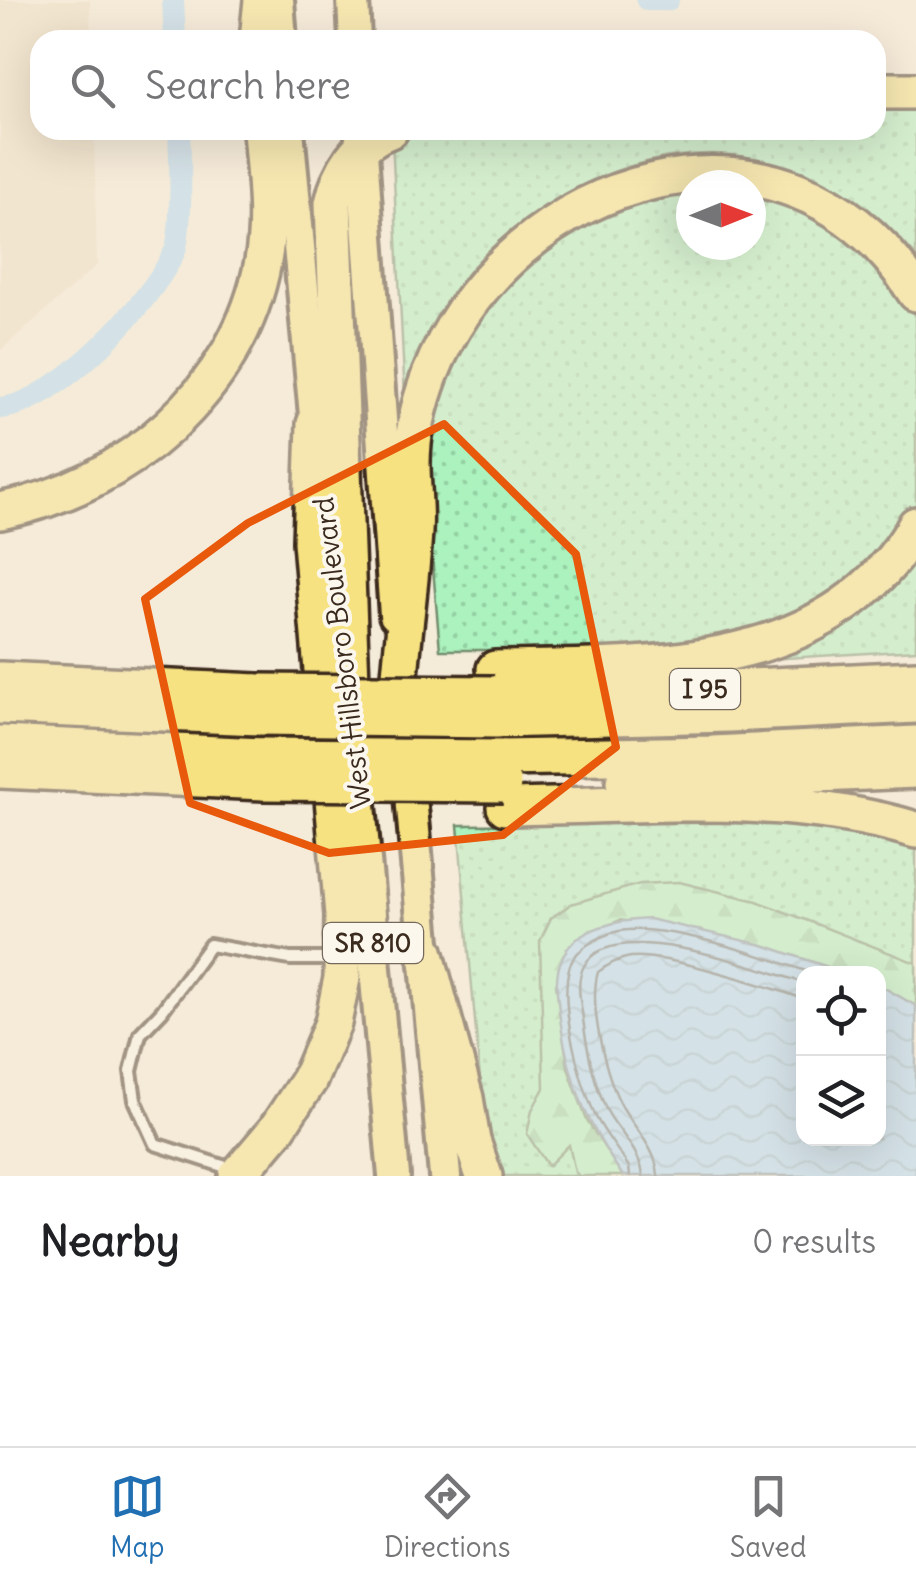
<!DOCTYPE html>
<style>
:root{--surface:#fff;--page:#f6f6f6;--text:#202124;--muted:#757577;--line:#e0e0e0;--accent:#1f6fb2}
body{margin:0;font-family:Delius,sans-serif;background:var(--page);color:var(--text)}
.controls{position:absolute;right:30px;bottom:30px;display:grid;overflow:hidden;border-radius:20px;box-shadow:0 10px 40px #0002}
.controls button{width:90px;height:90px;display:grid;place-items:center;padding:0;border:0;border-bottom:2px solid var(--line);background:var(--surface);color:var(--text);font:50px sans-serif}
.compass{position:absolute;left:676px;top:170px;width:90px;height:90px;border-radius:50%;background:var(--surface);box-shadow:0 10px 40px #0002;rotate:89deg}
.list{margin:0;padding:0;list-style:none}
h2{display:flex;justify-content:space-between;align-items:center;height:130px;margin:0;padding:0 40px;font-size:42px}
h2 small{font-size:32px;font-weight:400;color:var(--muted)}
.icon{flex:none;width:55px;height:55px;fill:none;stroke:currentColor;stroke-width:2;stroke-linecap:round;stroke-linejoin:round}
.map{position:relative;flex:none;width:916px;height:1176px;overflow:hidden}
.search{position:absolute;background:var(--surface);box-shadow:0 10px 40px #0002;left:30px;right:30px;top:30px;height:110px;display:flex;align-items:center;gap:25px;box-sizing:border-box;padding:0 35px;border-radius:30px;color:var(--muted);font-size:38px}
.sheet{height:270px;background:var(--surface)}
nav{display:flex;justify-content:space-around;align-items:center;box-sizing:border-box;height:140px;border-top:2px solid var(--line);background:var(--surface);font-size:28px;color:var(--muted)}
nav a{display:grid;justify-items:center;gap:5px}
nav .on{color:var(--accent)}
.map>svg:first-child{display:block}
.built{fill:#eeddc3}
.grass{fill:url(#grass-dots);stroke:#738e6e;stroke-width:2.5}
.forest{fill:url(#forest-firs);stroke:#738e6e;stroke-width:2.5}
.water{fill:url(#water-waves);stroke:#7e91a0;stroke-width:2.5}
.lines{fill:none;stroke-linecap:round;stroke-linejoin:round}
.shore{stroke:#676f74;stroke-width:2.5}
.canal{stroke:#aad6f6;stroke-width:22}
.service-casing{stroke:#3b2a1e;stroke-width:18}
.primary-casing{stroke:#3b2a1e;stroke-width:38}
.motorway-casing{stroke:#3b2a1e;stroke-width:42}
.service{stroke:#fbf7ec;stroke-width:10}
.primary{stroke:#f7e281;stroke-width:30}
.motorway{stroke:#f7e281;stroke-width:35}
.motorway-bridge-casing{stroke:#3b2a1e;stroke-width:42;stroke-linecap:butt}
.motorway-bridge{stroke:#f7e281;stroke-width:35}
.marked{fill:none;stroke:#e8590c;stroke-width:8;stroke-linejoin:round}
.labels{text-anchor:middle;stroke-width:8;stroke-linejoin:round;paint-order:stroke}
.shield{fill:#fbf7ec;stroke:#75685c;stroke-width:2.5}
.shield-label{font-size:25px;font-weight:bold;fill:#3b2a1e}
.street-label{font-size:28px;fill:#3b2a1e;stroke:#fbf7ec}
</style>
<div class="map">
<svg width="916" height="1176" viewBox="0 0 916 1176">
<defs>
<pattern id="grass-dots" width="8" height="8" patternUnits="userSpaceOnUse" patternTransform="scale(2.5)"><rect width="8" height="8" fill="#abf2be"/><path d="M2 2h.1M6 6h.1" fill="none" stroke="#94d0a3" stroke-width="1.8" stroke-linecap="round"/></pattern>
<pattern id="forest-firs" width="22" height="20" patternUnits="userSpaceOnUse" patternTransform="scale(2.5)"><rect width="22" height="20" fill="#abf2be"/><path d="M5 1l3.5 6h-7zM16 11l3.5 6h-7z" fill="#94d0a3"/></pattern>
<pattern id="water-waves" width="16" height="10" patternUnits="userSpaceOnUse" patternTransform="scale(2.5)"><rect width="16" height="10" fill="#aad6f6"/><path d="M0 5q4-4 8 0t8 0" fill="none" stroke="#93b8d2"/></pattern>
</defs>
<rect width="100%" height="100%" fill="#f5ebd9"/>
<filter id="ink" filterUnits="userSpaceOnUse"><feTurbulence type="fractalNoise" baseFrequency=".01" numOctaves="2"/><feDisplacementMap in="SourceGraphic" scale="20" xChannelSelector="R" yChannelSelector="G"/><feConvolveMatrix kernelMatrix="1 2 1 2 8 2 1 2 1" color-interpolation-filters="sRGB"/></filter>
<g filter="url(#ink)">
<!-- built -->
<path class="built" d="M 0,0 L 90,0 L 91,40 L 40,40 L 40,130 L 94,130 L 97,265 L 0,351 Z"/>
<!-- grass -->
<path class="grass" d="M 916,105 L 916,256 C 811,135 663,122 534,215 C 508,234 478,256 461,282 C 455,291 456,302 452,311 C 441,342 421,370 405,399 L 392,139 L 423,134 L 488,130 L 876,130 L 876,107 Z
M 691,185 L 691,245 L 751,245 L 751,186 L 839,224 L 913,310 L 916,317 L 916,504 L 912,515 L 856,584 L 760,631 L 643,650 L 440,650 L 427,497 L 430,448 L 439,402 L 474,312 L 564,229 Z
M 916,562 L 916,650 L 771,659 L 772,654 L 859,612 Z
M 806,822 L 916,843 L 916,1006 L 879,985 L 878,974 L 845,973 L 763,945 L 649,919 L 587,1121 L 623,1176 L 502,1176 L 482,1102 L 458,825 Z"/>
<!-- forest -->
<path class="forest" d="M 679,882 L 757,901 L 916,963 L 916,1006 L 879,985 L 878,974 L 845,973 L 763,945 L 620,920 L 577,939 L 556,985 L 568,1068 L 587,1121 L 623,1176 L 579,1176 L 575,1172 L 569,1145 L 548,1166 L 527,1134 L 532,1110 L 544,1088 L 540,941 L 551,918 L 571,904 L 640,884 Z"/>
<!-- water -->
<path class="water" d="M 649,919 L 763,945 L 845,973 L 804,974 L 804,1138 L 878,1138 L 879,985 L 916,1006 L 916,1176 L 623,1176 C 587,1124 569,1083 560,1019 C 558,999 553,978 562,958 C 575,927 620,920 649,919 Z"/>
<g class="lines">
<!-- shore -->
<path class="shore" d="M 630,1176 L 629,1167 C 618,1150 604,1133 595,1115 C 579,1079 558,1002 570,965 C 577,946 608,931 627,930 C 675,926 767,957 814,974
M 643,1176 C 641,1151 617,1131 606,1109 C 593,1080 587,1050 583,1019 C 581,1003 575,982 584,966 C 611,914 762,969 804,983
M 658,1176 C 657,1150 636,1130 623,1108 C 606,1078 588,1006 598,972 C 605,967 616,960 626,958 C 656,950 770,987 804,999"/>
<!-- canal -->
<path class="canal" d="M 173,0 L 175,40
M 647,0 L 668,0
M 0,408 C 57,404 149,304 174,253 C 183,234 180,154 179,130"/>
<!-- service casing -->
<g class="service-casing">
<path id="service" d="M 235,1170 L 155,1144 L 135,1100 L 131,1071 L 140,1034 L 162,1011 L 210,945 L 290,959 L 338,959"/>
</g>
<!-- primary casing -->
<g class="primary-casing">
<path id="primary" d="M 278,0 L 281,40
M 353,0 L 355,40
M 288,130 L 318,447
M 361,138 L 395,615
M 350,696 L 394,1176
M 402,696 L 445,1176"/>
</g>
<!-- motorway casing -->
<g class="motorway-casing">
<path id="motorway" d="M 258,40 L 262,0
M 876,91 L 916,91
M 0,511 C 126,487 240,390 263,261 C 271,218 264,173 261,130
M 495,669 C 643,666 832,675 916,525
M 400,676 C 404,628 411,580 414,532 C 416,510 412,487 412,464 C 412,433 419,404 430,375 C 509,173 788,87 916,293
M 0,680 L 258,692
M 494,694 L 730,688 L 916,679
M 0,706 L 259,717
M 352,709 L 333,203 C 340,172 358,141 390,130
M 497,720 L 729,714 L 916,705
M 0,744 L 262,756
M 502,758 L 713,754 L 916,744
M 0,770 L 264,782
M 624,782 L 916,770
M 505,807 C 641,806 784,790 916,830
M 425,951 L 465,1098 L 472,1141 L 484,1176
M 237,1176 L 276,1130 L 309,1080 L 333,1023 L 342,978 L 343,915 L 311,542 L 315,424"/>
</g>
<!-- service -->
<use href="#service" class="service"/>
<!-- primary -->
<use href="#primary" class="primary"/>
<!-- motorway -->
<use href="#motorway" class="motorway"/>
<!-- motorway-bridge casing -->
<g class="motorway-bridge-casing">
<path id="motorway-bridge" d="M 258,692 L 494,694
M 259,717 L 497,720
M 262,756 L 502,758
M 264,782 L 503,784"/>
</g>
<!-- motorway-bridge -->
<use href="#motorway-bridge" class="motorway-bridge"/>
</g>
</g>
<!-- marked area -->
<path d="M0 0H916V1176H0ZM 444,424 L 576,554 L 616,747 L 503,835 L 329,853 L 190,803 L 145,599 L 248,523 Z" fill="#f5ebd9" fill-opacity=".55" fill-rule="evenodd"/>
<path class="marked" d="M 444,424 L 576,554 L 616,747 L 503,835 L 329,853 L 190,803 L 145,599 L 248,523 Z"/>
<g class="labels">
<!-- shield labels -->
<g class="shield">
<rect x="670" y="669" width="70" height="40" rx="8"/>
<rect x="323" y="923" width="100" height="40" rx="8"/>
</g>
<g class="shield-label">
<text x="705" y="698">I 95</text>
<text x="373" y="952">SR 810</text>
</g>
<!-- street labels -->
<g class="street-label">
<text transform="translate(342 653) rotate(-97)" y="10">West Hillsboro Boulevard</text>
</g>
</g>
</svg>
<div class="controls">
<button><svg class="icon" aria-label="locate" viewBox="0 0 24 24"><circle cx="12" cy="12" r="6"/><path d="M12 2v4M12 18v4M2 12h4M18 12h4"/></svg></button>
<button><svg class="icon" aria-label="layers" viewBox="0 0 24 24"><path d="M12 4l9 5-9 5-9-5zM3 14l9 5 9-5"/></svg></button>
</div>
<svg class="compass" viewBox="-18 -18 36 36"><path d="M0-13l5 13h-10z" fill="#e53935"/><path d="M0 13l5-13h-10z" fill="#757577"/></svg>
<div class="search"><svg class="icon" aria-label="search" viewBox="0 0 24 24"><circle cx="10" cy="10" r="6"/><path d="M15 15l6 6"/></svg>Search here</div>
</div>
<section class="sheet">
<h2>Nearby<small>0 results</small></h2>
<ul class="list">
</ul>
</section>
<nav>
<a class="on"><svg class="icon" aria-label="map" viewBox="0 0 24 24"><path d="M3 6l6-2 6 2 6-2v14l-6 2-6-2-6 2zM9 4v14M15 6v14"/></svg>Map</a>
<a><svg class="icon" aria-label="directions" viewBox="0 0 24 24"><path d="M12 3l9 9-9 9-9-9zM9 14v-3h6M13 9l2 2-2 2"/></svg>Directions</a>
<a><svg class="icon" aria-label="saved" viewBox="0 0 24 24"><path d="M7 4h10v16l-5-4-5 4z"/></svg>Saved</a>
</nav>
